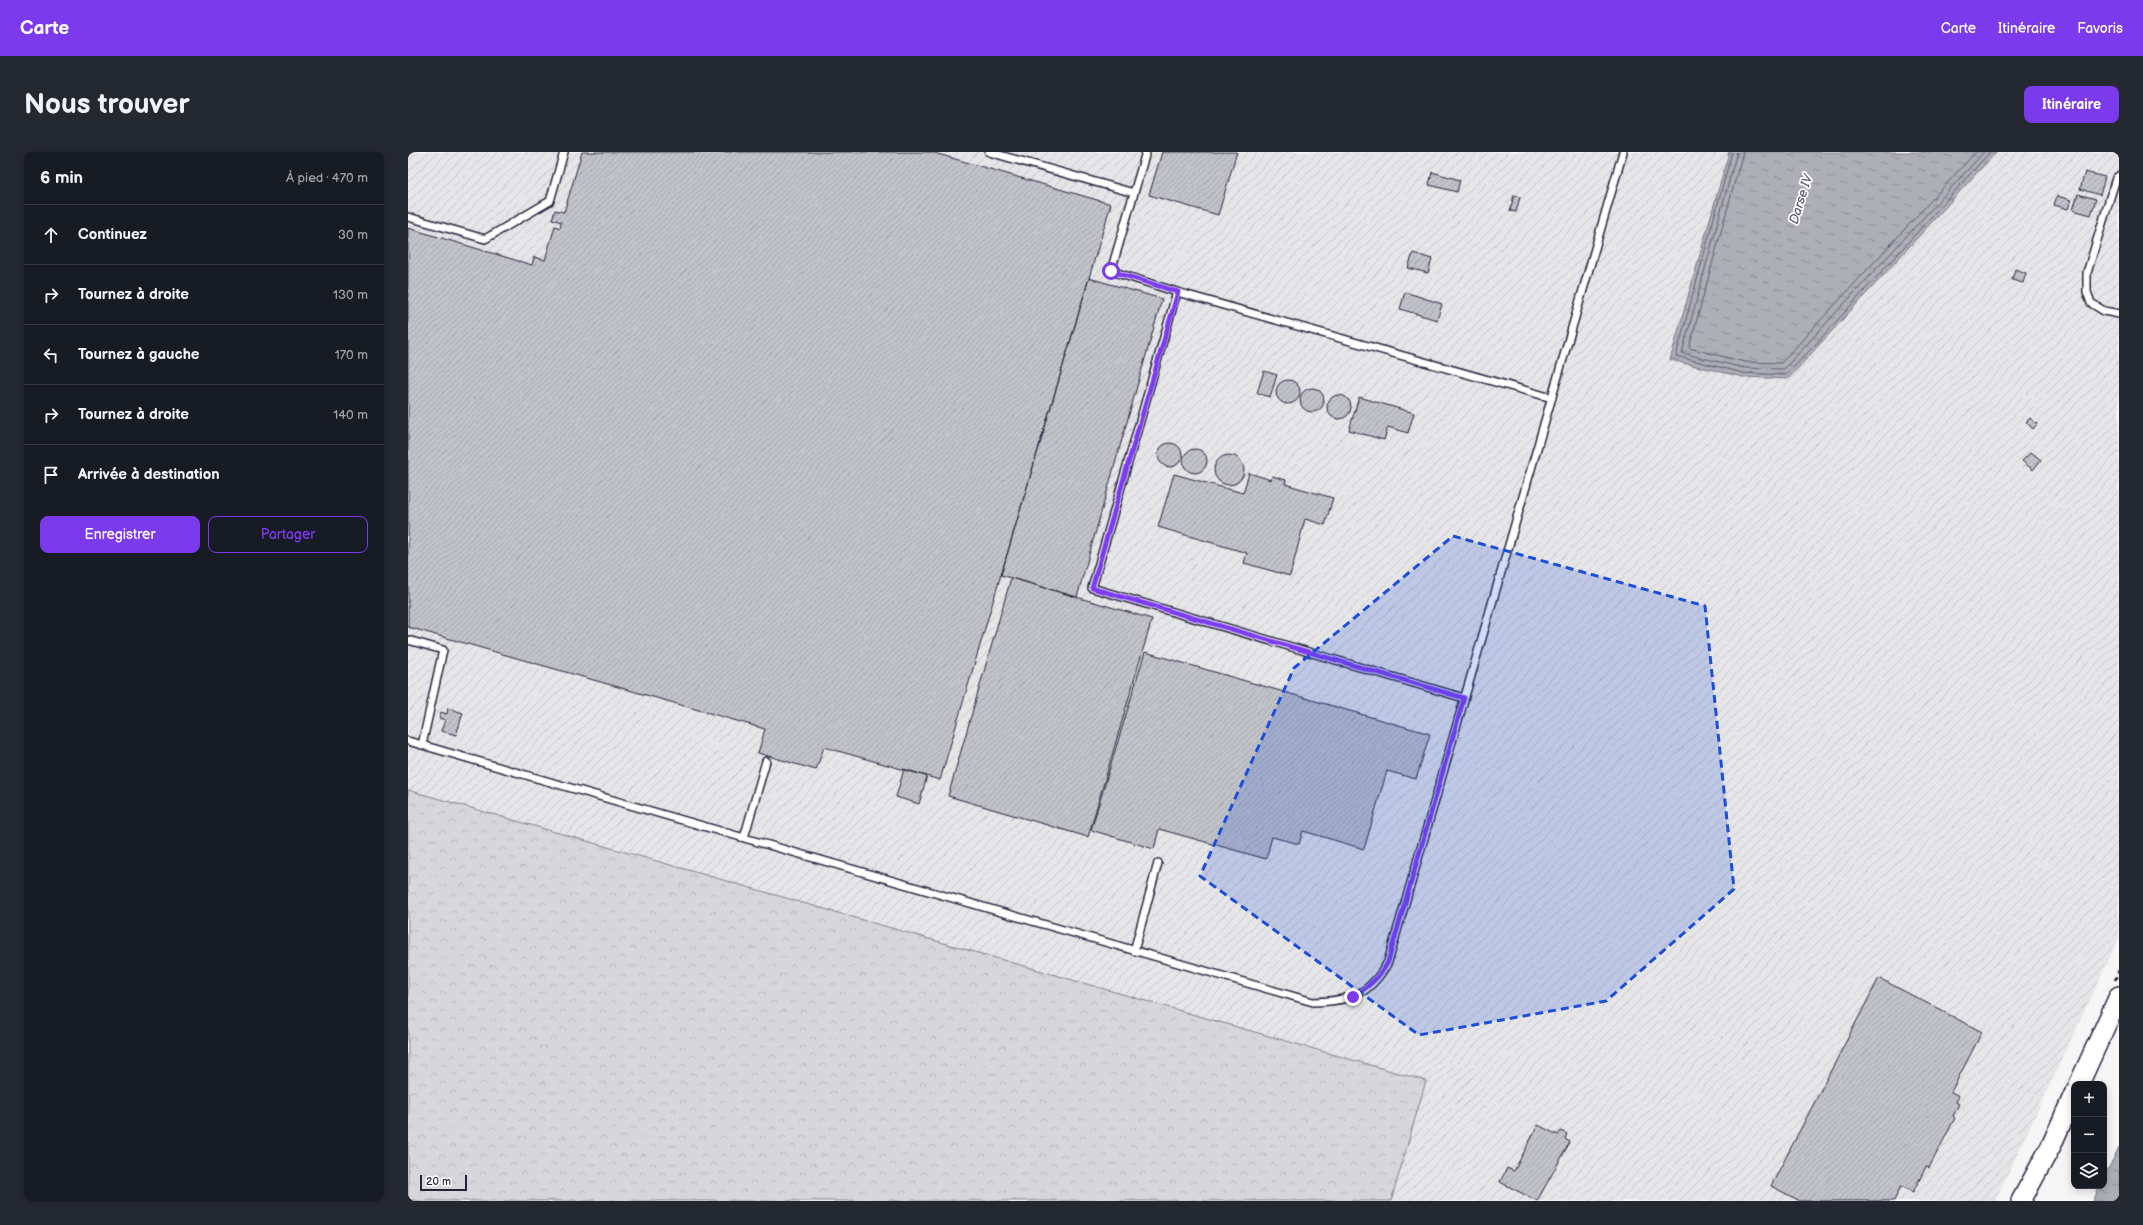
<!DOCTYPE html>
<html lang="fr">
<meta charset="utf-8">
<style>
:root{--surface:#171b24;--page:#242831;--text:#f1f3f6;--muted:#9ea1a6;--line:#363941;--accent:#7c3aed}
body{margin:0;font-family:"Balsamiq Sans",sans-serif;background:var(--page);color:var(--text)}
.controls{position:absolute;right:12px;bottom:12px;display:grid;overflow:hidden;border-radius:8px;box-shadow:0 2px 10px #0003}
.controls button{width:36px;height:36px;display:grid;place-items:center;padding:0;border:0;border-bottom:1px solid var(--line);background:var(--surface);color:var(--text);font:20px sans-serif}
.scale{position:absolute;left:12px;bottom:10px;width:47px;box-sizing:border-box;padding-left:4px;border:2px solid #22223b;border-top:0;font-size:11px;line-height:14px;white-space:nowrap;color:#22223b;-webkit-text-stroke:3px #fff;paint-order:stroke}
.stop{position:absolute;width:12px;height:12px;margin:-9px;border:3px solid #7c3aed;border-radius:50%;background:#fff}
.stop.end{background:#7c3aed;border-color:#fff;box-shadow:0 1px 4px #0008}
.list{margin:0;padding:0;list-style:none}
h2{display:flex;justify-content:space-between;align-items:center;height:52px;margin:0;padding:0 16px;font-size:17px}
h2 small{font-size:13px;font-weight:400;color:var(--muted)}
.list li{display:grid;grid-template-columns:26px 1fr auto;gap:12px;align-items:center;box-sizing:border-box;height:60px;padding:0 16px;border-top:1px solid var(--line)}
.list b{display:block;font-size:15px;white-space:nowrap}
.list em{font-size:13px;font-style:normal;color:var(--muted)}
.actions{display:flex;gap:8px;padding:12px 16px}
.actions a{flex:1;padding:9px 0;border:1px solid var(--accent);border-radius:8px;text-align:center;font-size:14px;color:var(--accent)}
.actions .main{background:var(--accent);color:#fff}
.icon{flex:none;width:22px;height:22px;fill:none;stroke:currentColor;stroke-width:2;stroke-linecap:round;stroke-linejoin:round}
.map{position:relative;flex:none;width:1711px;height:1049px;overflow:hidden;border-radius:8px}
header{display:flex;align-items:center;gap:24px;box-sizing:border-box;height:56px;padding:0 20px;background:var(--accent);color:#fff}
header strong{font-size:19px}
nav{display:flex;gap:22px;margin-inline-start:auto;font-size:14px}
.intro{display:flex;align-items:center;justify-content:space-between;box-sizing:border-box;height:96px;padding:0 24px}
h1{margin:0;font-size:28px}
.button{padding:10px 18px;border-radius:8px;background:var(--accent);color:#fff;font-size:14px;font-weight:700}
main{display:flex;gap:24px;padding:0 24px}
aside{flex:1;background:var(--surface);border-radius:8px;box-shadow:0 2px 10px #0003}
.map>svg:first-child{display:block}
.industrial{fill:url(#industrial-furrows)}
.forest{fill:url(#forest-crowns);stroke:#7c7c8b}
.water{fill:url(#water-ripples);stroke:#767685}
.lines{fill:none;stroke-linecap:round;stroke-linejoin:round}
.shore{stroke:#5a5a6d;stroke-width:1}
.building{fill:url(#building-hatch);stroke:#22223b}
.lane-casing{stroke:#22223b;stroke-width:10}
.secondary-casing{stroke:#22223b;stroke-width:22}
.path{stroke:#22223b;stroke-width:2.5;stroke-dasharray:4 3;stroke-linecap:butt}
.lane{stroke:#fff;stroke-width:7}
.secondary{stroke:#fff;stroke-width:19}
.route{stroke:#7c3aed;stroke-width:5}
.marked{fill:#1d4ed8;fill-opacity:0.2;stroke:#1d4ed8;stroke-width:3;stroke-dasharray:8 5;stroke-linejoin:round}
.labels{text-anchor:middle;stroke-width:3.5;stroke-linejoin:round;paint-order:stroke}
.water-label{font-size:13px;font-style:italic;fill:#5a5a6d;stroke:#fff}
</style>
<header>
<strong>Carte</strong>
<nav><a>Carte</a><a>Itinéraire</a><a>Favoris</a></nav>
</header>
<div class="intro"><h1>Nous trouver</h1><a class="button">Itinéraire</a></div>
<main>
<aside>
<h2>6 min<small>À pied · 470 m</small></h2>
<ul class="list">
<li><svg class="icon" aria-label="ahead" viewBox="0 0 24 24"><path d="M12 20V5M6 11l6-6 6 6"/></svg><div><b>Continuez</b></div><em>30 m</em></li>
<li><svg class="icon" aria-label="right" viewBox="0 0 24 24"><path d="M7 20v-9h11M14 6l5 5-5 5"/></svg><div><b>Tournez à droite</b></div><em>130 m</em></li>
<li><svg class="icon" aria-label="left" viewBox="0 0 24 24"><path d="M17 20v-9H6M10 6l-5 5 5 5"/></svg><div><b>Tournez à gauche</b></div><em>170 m</em></li>
<li><svg class="icon" aria-label="right" viewBox="0 0 24 24"><path d="M7 20v-9h11M14 6l5 5-5 5"/></svg><div><b>Tournez à droite</b></div><em>140 m</em></li>
<li><svg class="icon" aria-label="arrive" viewBox="0 0 24 24"><path d="M6 21V4h12l-3 4 3 4H6"/></svg><div><b>Arrivée à destination</b></div></li>
</ul>
<div class="actions"><a class="main">Enregistrer</a><a>Partager</a></div>
</aside>
<div class="map">
<svg width="1711" height="1049" viewBox="0 0 1711 1049">
<defs>
<pattern id="industrial-furrows" width="10" height="10" patternUnits="userSpaceOnUse"><rect width="10" height="10" fill="#e6e6e9"/><path d="M-1 1l2-2M0 10L10 0M9 11l2-2" fill="none" stroke="#c5c5c9"/></pattern>
<pattern id="forest-crowns" width="20" height="18" patternUnits="userSpaceOnUse"><rect width="20" height="18" fill="#d7d7db"/><path d="M2 6a3 3 0 1 1 6 0M12 15a3 3 0 1 1 6 0" fill="none" stroke="#b8b8bd"/></pattern>
<pattern id="water-ripples" width="26" height="14" patternUnits="userSpaceOnUse"><rect width="26" height="14" fill="#aeaeb7"/><path d="M2 4q2-2 4 0t4 0M15 11q2-2 4 0t4 0" fill="none" stroke="#8d8d96"/></pattern>
<pattern id="building-hatch" width="6" height="6" patternUnits="userSpaceOnUse"><rect width="6" height="6" fill="#c2c2c9"/><path d="M-1 1l2-2M0 6l6-6M5 7l2-2" fill="none" stroke="#a6a6ae"/></pattern>
</defs>
<rect width="100%" height="100%" fill="#f6f6f7"/>
<filter id="ink" filterUnits="userSpaceOnUse"><feTurbulence type="fractalNoise" baseFrequency=".025" numOctaves="2"/><feDisplacementMap in="SourceGraphic" scale="8" xChannelSelector="R" yChannelSelector="G"/><feConvolveMatrix kernelMatrix="1 2 1 2 8 2 1 2 1" color-interpolation-filters="sRGB"/></filter>
<g filter="url(#ink)">
<!-- industrial -->
<path class="industrial" d="M 0,0 L 1711,0 L 1711,786 L 1587,1049 L 983,1049 L 1017,929 L 0,638 Z"/>
<!-- forest -->
<path class="forest" d="M 0,638 L 1018,929 L 983,1049 L 0,1049 Z"/>
<!-- water -->
<path class="water" d="M 1321,0 L 1588,0 L 1380,227 L 1335,225 L 1262,208 Z
M 1711,995 L 1711,1049 L 1685,1049 L 1692,1034 L 1696,1034 L 1696,1026 Z"/>
<g class="lines">
<!-- shore -->
<path class="shore" d="M 1324,0 L 1268,204 L 1335,221 L 1378,223 L 1407,193 L 1582,0
M 1329,0 L 1274,201 L 1336,216 L 1376,217 L 1576,0
M 1335,0 L 1281,196 L 1337,210 L 1373,211 L 1568,0"/>
</g>
<!-- building -->
<path class="building" d="M 174,0 L 523,0 L 703,52 L 532,628 L 416,595 L 408,618 L 350,601 L 357,577 L 0,475 L 0,76 L 124,113 L 126,105 L 137,108 L 147,74 L 152,76 L 153,70 L 144,67 L 147,58 L 156,60 Z
M 754,0 L 829,0 L 810,63 L 741,43 Z
M 1024,20 L 1052,28 L 1049,40 L 1021,33 Z
M 1677,20 L 1697,25 L 1692,43 L 1672,37 Z
M 1670,42 L 1688,47 L 1683,63 L 1665,58 Z
M 1106,43 L 1112,45 L 1108,60 L 1102,59 Z
M 1649,44 L 1663,48 L 1660,57 L 1646,53 Z
M 1005,101 L 1024,107 L 1020,121 L 1000,116 Z
M 1607,117 L 1618,121 L 1615,131 L 1604,128 Z
M 681,126 L 754,147 L 669,445 L 593,423 Z
M 997,140 L 1034,152 L 1029,168 L 992,157 Z
M 856,219 L 869,223 L 862,245 L 849,241 Z
M868 240a12 12 0 1 1 24 0a12 12 0 1 1-24 0Z
M892 248a12 12 0 1 1 24 0a12 12 0 1 1-24 0Z
M919 255a12 12 0 1 1 24 0a12 12 0 1 1-24 0Z
M 951,245 L 1006,261 L 1000,281 L 980,275 L 976,288 L 941,278 Z
M 1622,266 L 1629,272 L 1625,277 L 1618,270 Z
M750 303a12 12 0 1 1 24 0a12 12 0 1 1-24 0Z
M775 309a12 12 0 1 1 24 0a12 12 0 1 1-24 0Z
M 1623,300 L 1633,308 L 1625,318 L 1614,309 Z
M806 318a15 15 0 1 1 30 0a15 15 0 1 1-30 0Z
M 841,321 L 863,328 L 864,324 L 878,328 L 877,332 L 925,346 L 917,373 L 897,367 L 882,424 L 836,411 L 839,401 L 750,375 L 766,322 L 835,341 Z
M 603,426 L 744,467 L 680,685 L 540,644 Z
M 737,500 L 1022,582 L 1008,627 L 979,619 L 956,697 L 895,679 L 891,692 L 864,685 L 858,707 L 751,677 L 746,697 L 683,678 Z
M 40,556 L 55,561 L 48,583 L 33,579 L 37,568 L 31,566 L 33,560 L 39,562 Z
M 496,617 L 519,624 L 511,652 L 488,645 Z
M 1471,826 L 1574,880 L 1543,940 L 1551,944 L 1548,950 L 1551,952 L 1545,964 L 1547,966 L 1521,1016 L 1518,1015 L 1505,1040 L 1493,1034 L 1486,1049 L 1392,1049 L 1363,1034 Z
M 1130,973 L 1150,983 L 1153,979 L 1159,982 L 1157,987 L 1162,990 L 1129,1049 L 1092,1030 L 1099,1016 L 1106,1019 Z"/>
<g class="lines">
<!-- lane casing -->
<g class="lane-casing">
<path id="lane" d="M 581,0 L 726,41
M 738,0 L 703,119 L 769,140
M 1711,24 L 1708,26 L 1679,121 L 1679,140 L 1683,151 L 1696,159 L 1711,162
M 0,65 L 77,87 L 142,49 L 156,0
M 0,488 L 35,498 L 14,593
M 1056,546 L 684,436 L 769,140 L 1144,246
M 0,589 L 905,850 C 942,849 961,844 980,810 L 1215,0
M 336,686 L 358,609
M 726,799 L 750,711"/>
</g>
<!-- secondary casing -->
<g class="secondary-casing">
<path id="secondary" d="M 1671,932 L 1711,844
M 1613,1049 L 1643,994 L 1666,942"/>
</g>
<!-- path -->
<path class="path" d="M 1707,828 L 1711,818"/>
<!-- lane -->
<use href="#lane" class="lane"/>
<!-- secondary -->
<use href="#secondary" class="secondary"/>
</g>
</g>
<g class="lines" filter="url(#ink)">
<!-- route -->
<path class="route" d="M 703,119 L 770,140 L 684,436 L 1056,546 L 980,810 C 971,826 960,835 945,845"/>
</g>
<!-- marked area -->
<path class="marked" d="M 1045,384 L 1297,454 L 1326,737 L 1198,849 L 1011,883 L 792,724 L 886,516 Z"/>
<g class="labels">
<!-- water labels -->
<g class="water-label">
<text transform="translate(1392 47) rotate(-73)" y="5">Darse IV</text>
</g>
</g>
</svg>
<div class="controls">
<button>+</button>
<button>−</button>
<button><svg class="icon" aria-label="layers" viewBox="0 0 24 24"><path d="M12 4l9 5-9 5-9-5zM3 14l9 5 9-5"/></svg></button>
</div>
<div class="scale">20 m</div>
<div class="stop" style="left:703px;top:119px"></div>
<div class="stop end" style="left:945px;top:845px"></div>
</div>
</main>
